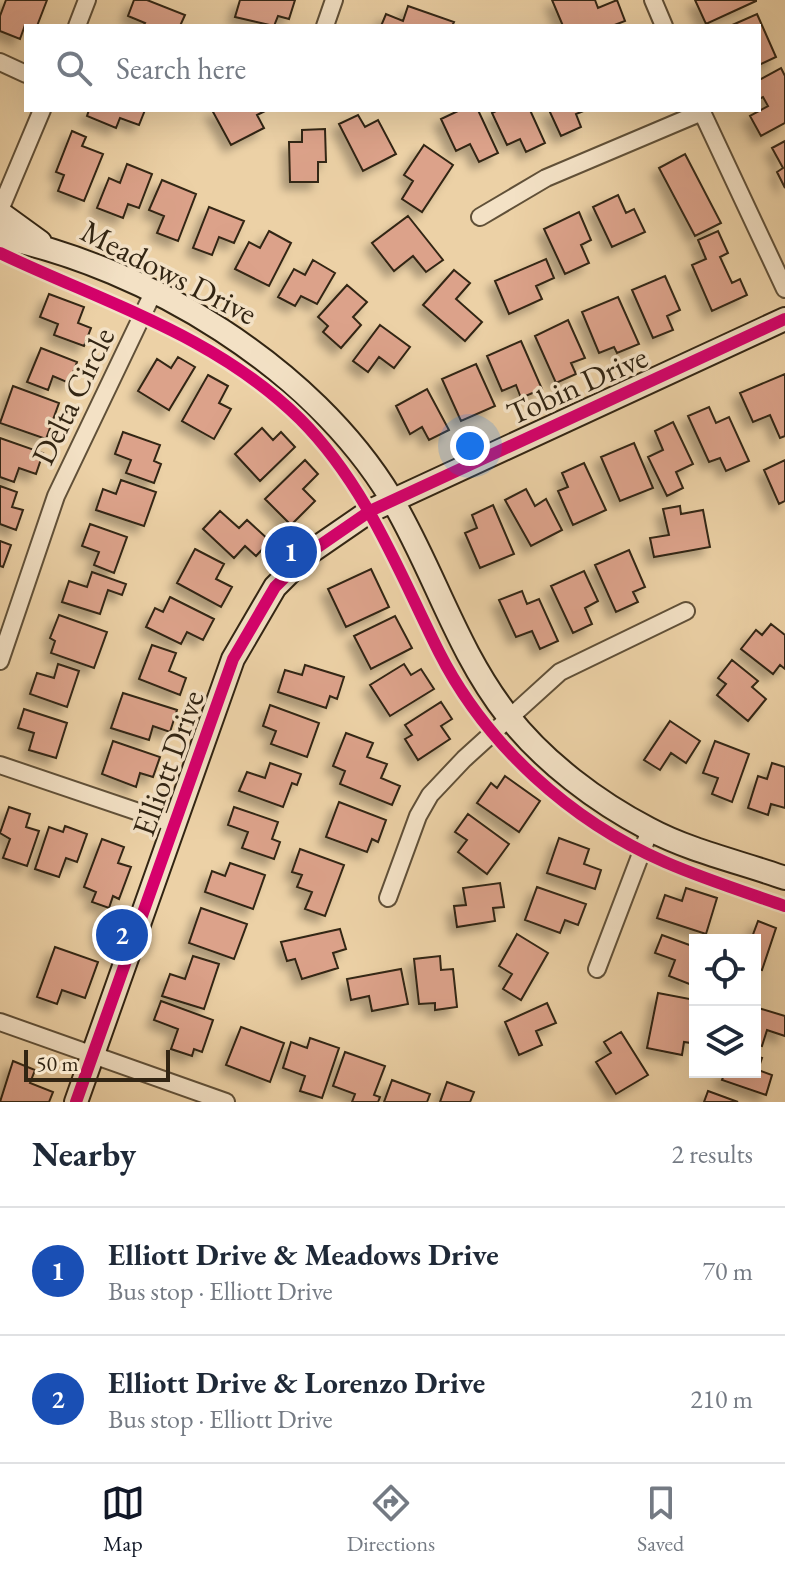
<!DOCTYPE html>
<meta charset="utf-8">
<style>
:root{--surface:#fff;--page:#f6f6f7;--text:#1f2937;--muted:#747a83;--line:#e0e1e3;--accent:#111827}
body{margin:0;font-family:"EB Garamond",serif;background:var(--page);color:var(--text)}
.controls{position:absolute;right:24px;bottom:24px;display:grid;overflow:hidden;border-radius:0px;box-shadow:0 8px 32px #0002}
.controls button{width:72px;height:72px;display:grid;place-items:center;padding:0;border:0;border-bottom:2px solid var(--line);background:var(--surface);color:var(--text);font:40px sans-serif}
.scale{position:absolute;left:24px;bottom:20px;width:146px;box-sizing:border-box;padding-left:8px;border:4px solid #322513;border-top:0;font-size:22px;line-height:28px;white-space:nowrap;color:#322513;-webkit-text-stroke:6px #f3e1c5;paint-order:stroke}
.you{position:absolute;left:470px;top:446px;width:28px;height:28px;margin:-20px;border:6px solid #fff;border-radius:50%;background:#1a73e8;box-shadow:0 0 0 12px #1a73e833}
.badge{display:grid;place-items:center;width:52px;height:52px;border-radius:50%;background:var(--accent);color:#fff;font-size:26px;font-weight:700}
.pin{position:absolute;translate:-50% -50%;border:4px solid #fff;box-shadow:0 2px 8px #0006}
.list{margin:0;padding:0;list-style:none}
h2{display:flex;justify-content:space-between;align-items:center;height:104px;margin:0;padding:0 32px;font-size:34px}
h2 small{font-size:26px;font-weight:400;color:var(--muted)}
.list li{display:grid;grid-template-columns:52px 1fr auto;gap:24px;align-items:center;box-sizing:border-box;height:128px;padding:0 32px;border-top:2px solid var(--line)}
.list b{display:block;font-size:30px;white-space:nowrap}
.list p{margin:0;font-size:26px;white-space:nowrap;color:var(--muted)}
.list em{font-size:26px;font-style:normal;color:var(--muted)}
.icon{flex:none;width:44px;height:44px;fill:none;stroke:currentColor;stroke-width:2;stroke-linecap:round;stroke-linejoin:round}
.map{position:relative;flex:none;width:785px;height:1102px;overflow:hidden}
.search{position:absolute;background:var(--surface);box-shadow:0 8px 32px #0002;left:24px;right:24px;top:24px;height:88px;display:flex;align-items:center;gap:20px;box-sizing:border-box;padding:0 28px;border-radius:0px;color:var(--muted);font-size:30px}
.sheet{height:360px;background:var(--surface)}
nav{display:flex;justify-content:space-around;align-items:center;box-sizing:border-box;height:112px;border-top:2px solid var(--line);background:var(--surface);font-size:22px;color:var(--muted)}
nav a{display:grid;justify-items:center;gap:4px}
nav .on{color:var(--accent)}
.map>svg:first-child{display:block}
.building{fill:#dca28a;stroke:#322513;stroke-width:2;filter:url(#shadow)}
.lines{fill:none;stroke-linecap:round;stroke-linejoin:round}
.street-casing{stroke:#605038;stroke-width:20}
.secondary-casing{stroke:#322513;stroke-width:26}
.street{stroke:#f3e1c5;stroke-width:16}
.secondary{stroke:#f3e1c5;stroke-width:22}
.cycleway-casing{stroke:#f3e1c5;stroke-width:17}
.cycleway{stroke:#d6006c;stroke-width:12}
.labels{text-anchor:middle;stroke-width:7;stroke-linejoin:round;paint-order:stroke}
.street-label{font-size:32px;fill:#322513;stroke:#f3e1c5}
</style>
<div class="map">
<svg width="785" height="1102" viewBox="0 0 785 1102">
<defs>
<filter id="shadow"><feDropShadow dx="-7" dy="7" stdDeviation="4" flood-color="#0004"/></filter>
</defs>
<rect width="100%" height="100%" fill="#ecd1a6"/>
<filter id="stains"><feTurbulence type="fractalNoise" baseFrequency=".0025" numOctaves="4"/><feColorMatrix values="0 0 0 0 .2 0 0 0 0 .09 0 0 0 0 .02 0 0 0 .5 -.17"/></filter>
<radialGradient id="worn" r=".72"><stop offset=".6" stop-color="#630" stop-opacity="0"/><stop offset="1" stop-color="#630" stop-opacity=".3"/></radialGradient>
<!-- building -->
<path class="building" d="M 6,0 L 47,0 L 37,26 L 25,25 L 20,39 L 0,31 L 0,16 Z
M 134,0 L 147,0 L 185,15 L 180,26 L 143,26 L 145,23 L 128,16 Z
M 240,0 L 295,0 L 289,19 L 278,16 L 274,26 L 235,17 Z
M 552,0 L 595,0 L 598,8 L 617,0 L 625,21 L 612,26 L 563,26 Z
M 695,0 L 756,0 L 756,1 L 706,24 Z
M 408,6 L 454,22 L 452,26 L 381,26 L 386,14 L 403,21 Z
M 757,14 L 776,57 L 759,65 L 759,26 L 730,26 Z
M 781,68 L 785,76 L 785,123 L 761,136 L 750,116 L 768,106 L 763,97 L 759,99 L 759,80 Z
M 89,110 L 145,110 L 139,125 L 120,118 L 116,128 L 87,116 Z
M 212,110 L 267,110 L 257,115 L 264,128 L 231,145 Z
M 460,110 L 478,110 L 498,153 L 479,162 L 470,144 L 456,151 L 441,119 Z
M 498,110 L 530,110 L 545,143 L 526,152 L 520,139 L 507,145 L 492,113 Z
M 549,110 L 586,110 L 576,114 L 581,127 L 561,136 Z
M 358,115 L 365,127 L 378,120 L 396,154 L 363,171 L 339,124 Z
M 325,129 L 326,162 L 318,162 L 318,182 L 290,182 L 289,142 L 302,142 L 302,130 Z
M 72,131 L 86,137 L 82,146 L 103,154 L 84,201 L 58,191 L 64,175 L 56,172 Z
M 785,141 L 785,188 L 777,172 L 783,168 L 772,148 Z
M 424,145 L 453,165 L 422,212 L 402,199 L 413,181 L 404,175 Z
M 685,154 L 721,223 L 695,236 L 659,168 Z
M 127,164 L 152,174 L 139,208 L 128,204 L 123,218 L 97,208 L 109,178 L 120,183 Z
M 162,180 L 196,194 L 178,241 L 157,233 L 164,216 L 149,210 Z
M 618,195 L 626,213 L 634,209 L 645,232 L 612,247 L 593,207 Z
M 209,207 L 244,221 L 234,243 L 219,237 L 212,255 L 193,248 Z
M 579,212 L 591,240 L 581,245 L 589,263 L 565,274 L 544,229 Z
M 408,216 L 443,260 L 426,272 L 413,256 L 394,271 L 372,243 Z
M 269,231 L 291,243 L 269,286 L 235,269 L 249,242 L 260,248 Z
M 718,231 L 728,253 L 720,257 L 732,283 L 740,279 L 747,295 L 712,311 L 692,265 L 706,259 L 698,240 Z
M 546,259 L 554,278 L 536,286 L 542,299 L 509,314 L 495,281 Z
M 313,260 L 335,273 L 317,304 L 301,296 L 295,306 L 278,297 L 294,269 L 305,275 Z
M 454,270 L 470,283 L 456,299 L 482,322 L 465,341 L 423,305 Z
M 665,276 L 680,310 L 667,316 L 673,330 L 653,338 L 632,290 Z
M 347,285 L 367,302 L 353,317 L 361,325 L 341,348 L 323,332 L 328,326 L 318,317 Z
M 49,294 L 84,307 L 78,323 L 91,328 L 84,346 L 54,335 L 58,324 L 40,317 Z
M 618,297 L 639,344 L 617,353 L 614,347 L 599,353 L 582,312 Z
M 568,320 L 585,358 L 571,363 L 576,374 L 556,383 L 535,336 Z
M 380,325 L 410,347 L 394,368 L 379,357 L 368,372 L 353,361 Z
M 521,341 L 542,389 L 521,398 L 516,385 L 502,391 L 487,356 Z
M 41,348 L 77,362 L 69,383 L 53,376 L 48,390 L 27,382 Z
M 178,357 L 195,367 L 169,410 L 138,391 L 157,359 L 171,368 Z
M 476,364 L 495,406 L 461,421 L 442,379 Z
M 785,374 L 785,436 L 780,438 L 770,415 L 753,422 L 740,393 Z
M 208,375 L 228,386 L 219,403 L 231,409 L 214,439 L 182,421 Z
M 13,386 L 59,403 L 46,439 L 0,423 Z
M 427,389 L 449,430 L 429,440 L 422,427 L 410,434 L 396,406 Z
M 709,407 L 716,423 L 729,417 L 749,461 L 726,471 L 720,458 L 709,462 L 688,416 Z
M 673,422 L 693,464 L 676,472 L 683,488 L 667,496 L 648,457 L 663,450 L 655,431 Z
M 262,428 L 273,440 L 281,432 L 295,447 L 260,481 L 235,454 Z
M 123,432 L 160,445 L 154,461 L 161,464 L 154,483 L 126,473 L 131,460 L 115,454 Z
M 0,438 L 43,453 L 36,474 L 19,468 L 14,482 L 0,477 Z
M 634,443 L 653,488 L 620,501 L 601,457 Z
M 305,460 L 318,474 L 303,489 L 315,501 L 291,525 L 265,499 Z
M 785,460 L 785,501 L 779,504 L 764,470 Z
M 584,463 L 606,510 L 573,525 L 558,491 L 568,487 L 562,473 Z
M 121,480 L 156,492 L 144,526 L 96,510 L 103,489 L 116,494 Z
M 0,486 L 17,492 L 12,507 L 23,510 L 16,530 L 0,524 Z
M 526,489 L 535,506 L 546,499 L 562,530 L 531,546 L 505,500 Z
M 493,505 L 514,554 L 480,568 L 465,533 L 477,528 L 472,515 Z
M 680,506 L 681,514 L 703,510 L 710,547 L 654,557 L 650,538 L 669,535 L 663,509 Z
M 220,511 L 239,528 L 247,520 L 270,541 L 256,556 L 245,546 L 234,558 L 203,529 Z
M 90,524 L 127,537 L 114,573 L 94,565 L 99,552 L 82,546 Z
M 0,541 L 11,545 L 3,567 L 0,566 Z
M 195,549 L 224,564 L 216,579 L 232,587 L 221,607 L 177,583 Z
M 629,550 L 645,587 L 633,592 L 638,602 L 616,612 L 595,565 Z
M 371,569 L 389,607 L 346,627 L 328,589 Z
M 584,571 L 598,601 L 585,608 L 592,624 L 573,633 L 551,586 Z
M 92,572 L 126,584 L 122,595 L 108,590 L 100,614 L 62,602 L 69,581 L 87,587 Z
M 522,591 L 527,604 L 539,599 L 558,641 L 540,649 L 532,631 L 516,637 L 499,600 Z
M 170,597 L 214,619 L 203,640 L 187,632 L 181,644 L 146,627 L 155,608 L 163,612 Z
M 59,615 L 107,632 L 94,668 L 51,653 L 55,641 L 50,638 Z
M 395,616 L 412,648 L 371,669 L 354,636 Z
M 771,624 L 785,635 L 785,669 L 780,665 L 773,674 L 741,649 L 756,630 L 762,635 Z
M 152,645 L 176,653 L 169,671 L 186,678 L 180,695 L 139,679 Z
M 732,660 L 758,681 L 752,687 L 766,699 L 748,721 L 717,695 L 726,684 L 718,678 Z
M 58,664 L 79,671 L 67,707 L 30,694 L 37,673 L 54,678 Z
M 404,664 L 411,675 L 421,669 L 434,689 L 390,716 L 370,685 Z
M 305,665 L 344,677 L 337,699 L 330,696 L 326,708 L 278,692 L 285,670 L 302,675 Z
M 123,693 L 177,710 L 170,732 L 153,726 L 149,740 L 111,728 Z
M 441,702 L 452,719 L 441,726 L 450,739 L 418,760 L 405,739 L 412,735 L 405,725 Z
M 270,705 L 319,723 L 307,757 L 271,744 L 276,731 L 263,726 Z
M 24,709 L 67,723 L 56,758 L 29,750 L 34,733 L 18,728 Z
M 670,721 L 700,741 L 686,763 L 671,753 L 660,770 L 644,760 Z
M 346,733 L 373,743 L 367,757 L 387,764 L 381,778 L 400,786 L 392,805 L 340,784 L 345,771 L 333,766 Z
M 113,741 L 160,757 L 153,777 L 140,773 L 136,787 L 102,774 Z
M 715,741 L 749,754 L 732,802 L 712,794 L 718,778 L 703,773 Z
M 270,763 L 301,774 L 297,785 L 292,783 L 283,807 L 239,791 L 247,772 L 265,778 Z
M 772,763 L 785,767 L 785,808 L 771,804 L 768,815 L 748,808 L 758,776 L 767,779 Z
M 505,776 L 540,801 L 519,832 L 477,803 L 491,783 L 497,788 Z
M 339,802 L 386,820 L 378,842 L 372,839 L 367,852 L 326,837 Z
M 9,807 L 30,814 L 26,827 L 39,831 L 27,866 L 3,858 L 10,839 L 0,833 Z
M 234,807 L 278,822 L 272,839 L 280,842 L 274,859 L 242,848 L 248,832 L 228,825 Z
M 468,814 L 509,844 L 487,874 L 458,852 L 467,840 L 455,832 Z
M 65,826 L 87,834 L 77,862 L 66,858 L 59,877 L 35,869 L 49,827 L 63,832 Z
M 559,838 L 589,849 L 584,864 L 601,870 L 595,889 L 547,873 Z
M 102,839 L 124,847 L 118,863 L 131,867 L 119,899 L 113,896 L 109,908 L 92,902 L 96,892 L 84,887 Z
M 300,849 L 344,865 L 325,916 L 305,909 L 312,892 L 297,887 L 302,875 L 292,872 Z
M 230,863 L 265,875 L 253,909 L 205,892 L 212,871 L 225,876 Z
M 500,883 L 504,907 L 493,908 L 495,921 L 457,927 L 454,906 L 466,905 L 463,888 Z
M 537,887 L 586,904 L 578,925 L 565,920 L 560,933 L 525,920 Z
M 686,888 L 717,898 L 706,934 L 657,918 L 665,895 L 682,901 Z
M 201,908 L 247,924 L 234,959 L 189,943 Z
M 758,921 L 776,928 L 762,970 L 755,968 L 755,940 L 751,940 Z
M 340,929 L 346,949 L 333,953 L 338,968 L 302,979 L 295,959 L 287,961 L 281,942 Z
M 517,934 L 548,953 L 521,1000 L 503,989 L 512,974 L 499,966 Z
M 662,935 L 695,947 L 692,985 L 669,976 L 675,960 L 655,953 Z
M 55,947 L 98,962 L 85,998 L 62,990 L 57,1004 L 37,997 Z
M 193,956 L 219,964 L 204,1009 L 162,996 L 170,974 L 185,979 Z
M 440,956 L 441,970 L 453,969 L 457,1007 L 435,1010 L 435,1003 L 419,1004 L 414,959 Z
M 401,969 L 408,1004 L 372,1011 L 369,996 L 351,1000 L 347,979 Z
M 658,993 L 695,1000 L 691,1043 L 684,1042 L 682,1055 L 647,1048 Z
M 161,1001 L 213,1020 L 202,1052 L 194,1049 L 192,1056 L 171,1049 L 178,1029 L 154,1020 Z
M 547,1003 L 556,1023 L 536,1031 L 542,1045 L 519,1055 L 505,1022 Z
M 755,1007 L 785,1016 L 785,1036 L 767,1030 L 762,1046 L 755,1044 Z
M 241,1027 L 284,1043 L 270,1082 L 226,1065 Z
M 621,1032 L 648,1075 L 616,1094 L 596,1062 L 611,1053 L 604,1042 Z
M 310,1038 L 339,1048 L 322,1098 L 300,1091 L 305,1076 L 283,1068 L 291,1042 L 307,1048 Z
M 345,1052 L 385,1066 L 374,1095 L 380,1097 L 378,1102 L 352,1102 L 355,1094 L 333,1086 Z
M 755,1056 L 762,1058 L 758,1070 L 772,1075 L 766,1095 L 722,1080 L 725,1072 L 755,1072 Z
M 13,1061 L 35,1070 L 30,1083 L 53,1092 L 49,1102 L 0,1102 Z
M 392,1080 L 430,1094 L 427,1102 L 384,1102 Z
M 447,1082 L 474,1092 L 470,1102 L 440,1102 Z
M 708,1091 L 738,1102 L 704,1102 Z"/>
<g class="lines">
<!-- street casing -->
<g class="street-casing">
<path id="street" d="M 653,0 L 664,26
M 77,26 L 87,0
M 325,26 L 334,0
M 0,62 L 26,74
M 701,110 L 785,289
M 0,210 L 42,110
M 480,217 L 546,178 L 702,112
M 0,661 L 56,496 L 153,293
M 0,765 L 174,824
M 388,898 L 418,816 L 430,795 L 464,759 L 560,672 L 686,611
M 597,969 L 650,830
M 0,1022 L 226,1102"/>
</g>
<!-- secondary casing -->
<g class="secondary-casing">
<path id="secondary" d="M 0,213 L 40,242
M 0,237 C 148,268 312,367 391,498 C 434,570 456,650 508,716 C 544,762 597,802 649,829 C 690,851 740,862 785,878
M 76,1102 L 233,659 L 275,587 L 309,553 L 370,511 L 785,319"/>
</g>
<!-- street -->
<use href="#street" class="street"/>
<!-- secondary -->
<use href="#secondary" class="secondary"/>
<!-- cycleway casing -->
<g class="cycleway-casing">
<path id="cycleway" d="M 0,253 C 105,303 215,335 300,419 C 366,485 398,570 439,652 C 486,745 571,821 665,862 C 704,879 745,892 785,906
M 76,1102 L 233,659 L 275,587 L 309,553 L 370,511 L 785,319"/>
</g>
<!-- cycleway -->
<use href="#cycleway" class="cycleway"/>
</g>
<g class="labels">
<!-- street labels -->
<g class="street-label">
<text transform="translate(169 272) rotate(27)" y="11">Meadows Drive</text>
<text transform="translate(577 385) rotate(-24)" y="11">Tobin Drive</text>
<text transform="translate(73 396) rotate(-64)" y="11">Delta Circle</text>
<text transform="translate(168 763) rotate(-70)" y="11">Elliott Drive</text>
</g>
</g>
<rect width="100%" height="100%" filter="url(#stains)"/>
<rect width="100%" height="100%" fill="url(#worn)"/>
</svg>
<div class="controls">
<button><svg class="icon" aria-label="locate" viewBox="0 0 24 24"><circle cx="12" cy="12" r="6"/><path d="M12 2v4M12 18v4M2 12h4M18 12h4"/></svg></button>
<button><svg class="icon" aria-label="layers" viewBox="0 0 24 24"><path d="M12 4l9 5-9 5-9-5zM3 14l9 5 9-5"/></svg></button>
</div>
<div class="scale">50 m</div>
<div class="you"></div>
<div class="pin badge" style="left:291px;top:552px;background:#1a4fb4">1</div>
<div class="pin badge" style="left:122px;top:935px;background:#1a4fb4">2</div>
<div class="search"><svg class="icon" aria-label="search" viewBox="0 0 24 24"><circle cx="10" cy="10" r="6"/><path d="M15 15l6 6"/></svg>Search here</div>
</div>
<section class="sheet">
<h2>Nearby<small>2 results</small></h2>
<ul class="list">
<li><span class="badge" style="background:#1a4fb4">1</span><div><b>Elliott Drive &amp; Meadows Drive</b><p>Bus stop · Elliott Drive</p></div><em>70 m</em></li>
<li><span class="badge" style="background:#1a4fb4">2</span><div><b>Elliott Drive &amp; Lorenzo Drive</b><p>Bus stop · Elliott Drive</p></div><em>210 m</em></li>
</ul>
</section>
<nav>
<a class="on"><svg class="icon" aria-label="map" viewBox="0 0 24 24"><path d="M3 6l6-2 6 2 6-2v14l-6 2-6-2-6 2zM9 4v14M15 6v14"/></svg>Map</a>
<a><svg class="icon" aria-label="directions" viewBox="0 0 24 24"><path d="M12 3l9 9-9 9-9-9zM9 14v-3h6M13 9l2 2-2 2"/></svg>Directions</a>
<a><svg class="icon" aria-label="saved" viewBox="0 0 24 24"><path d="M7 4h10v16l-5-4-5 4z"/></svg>Saved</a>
</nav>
